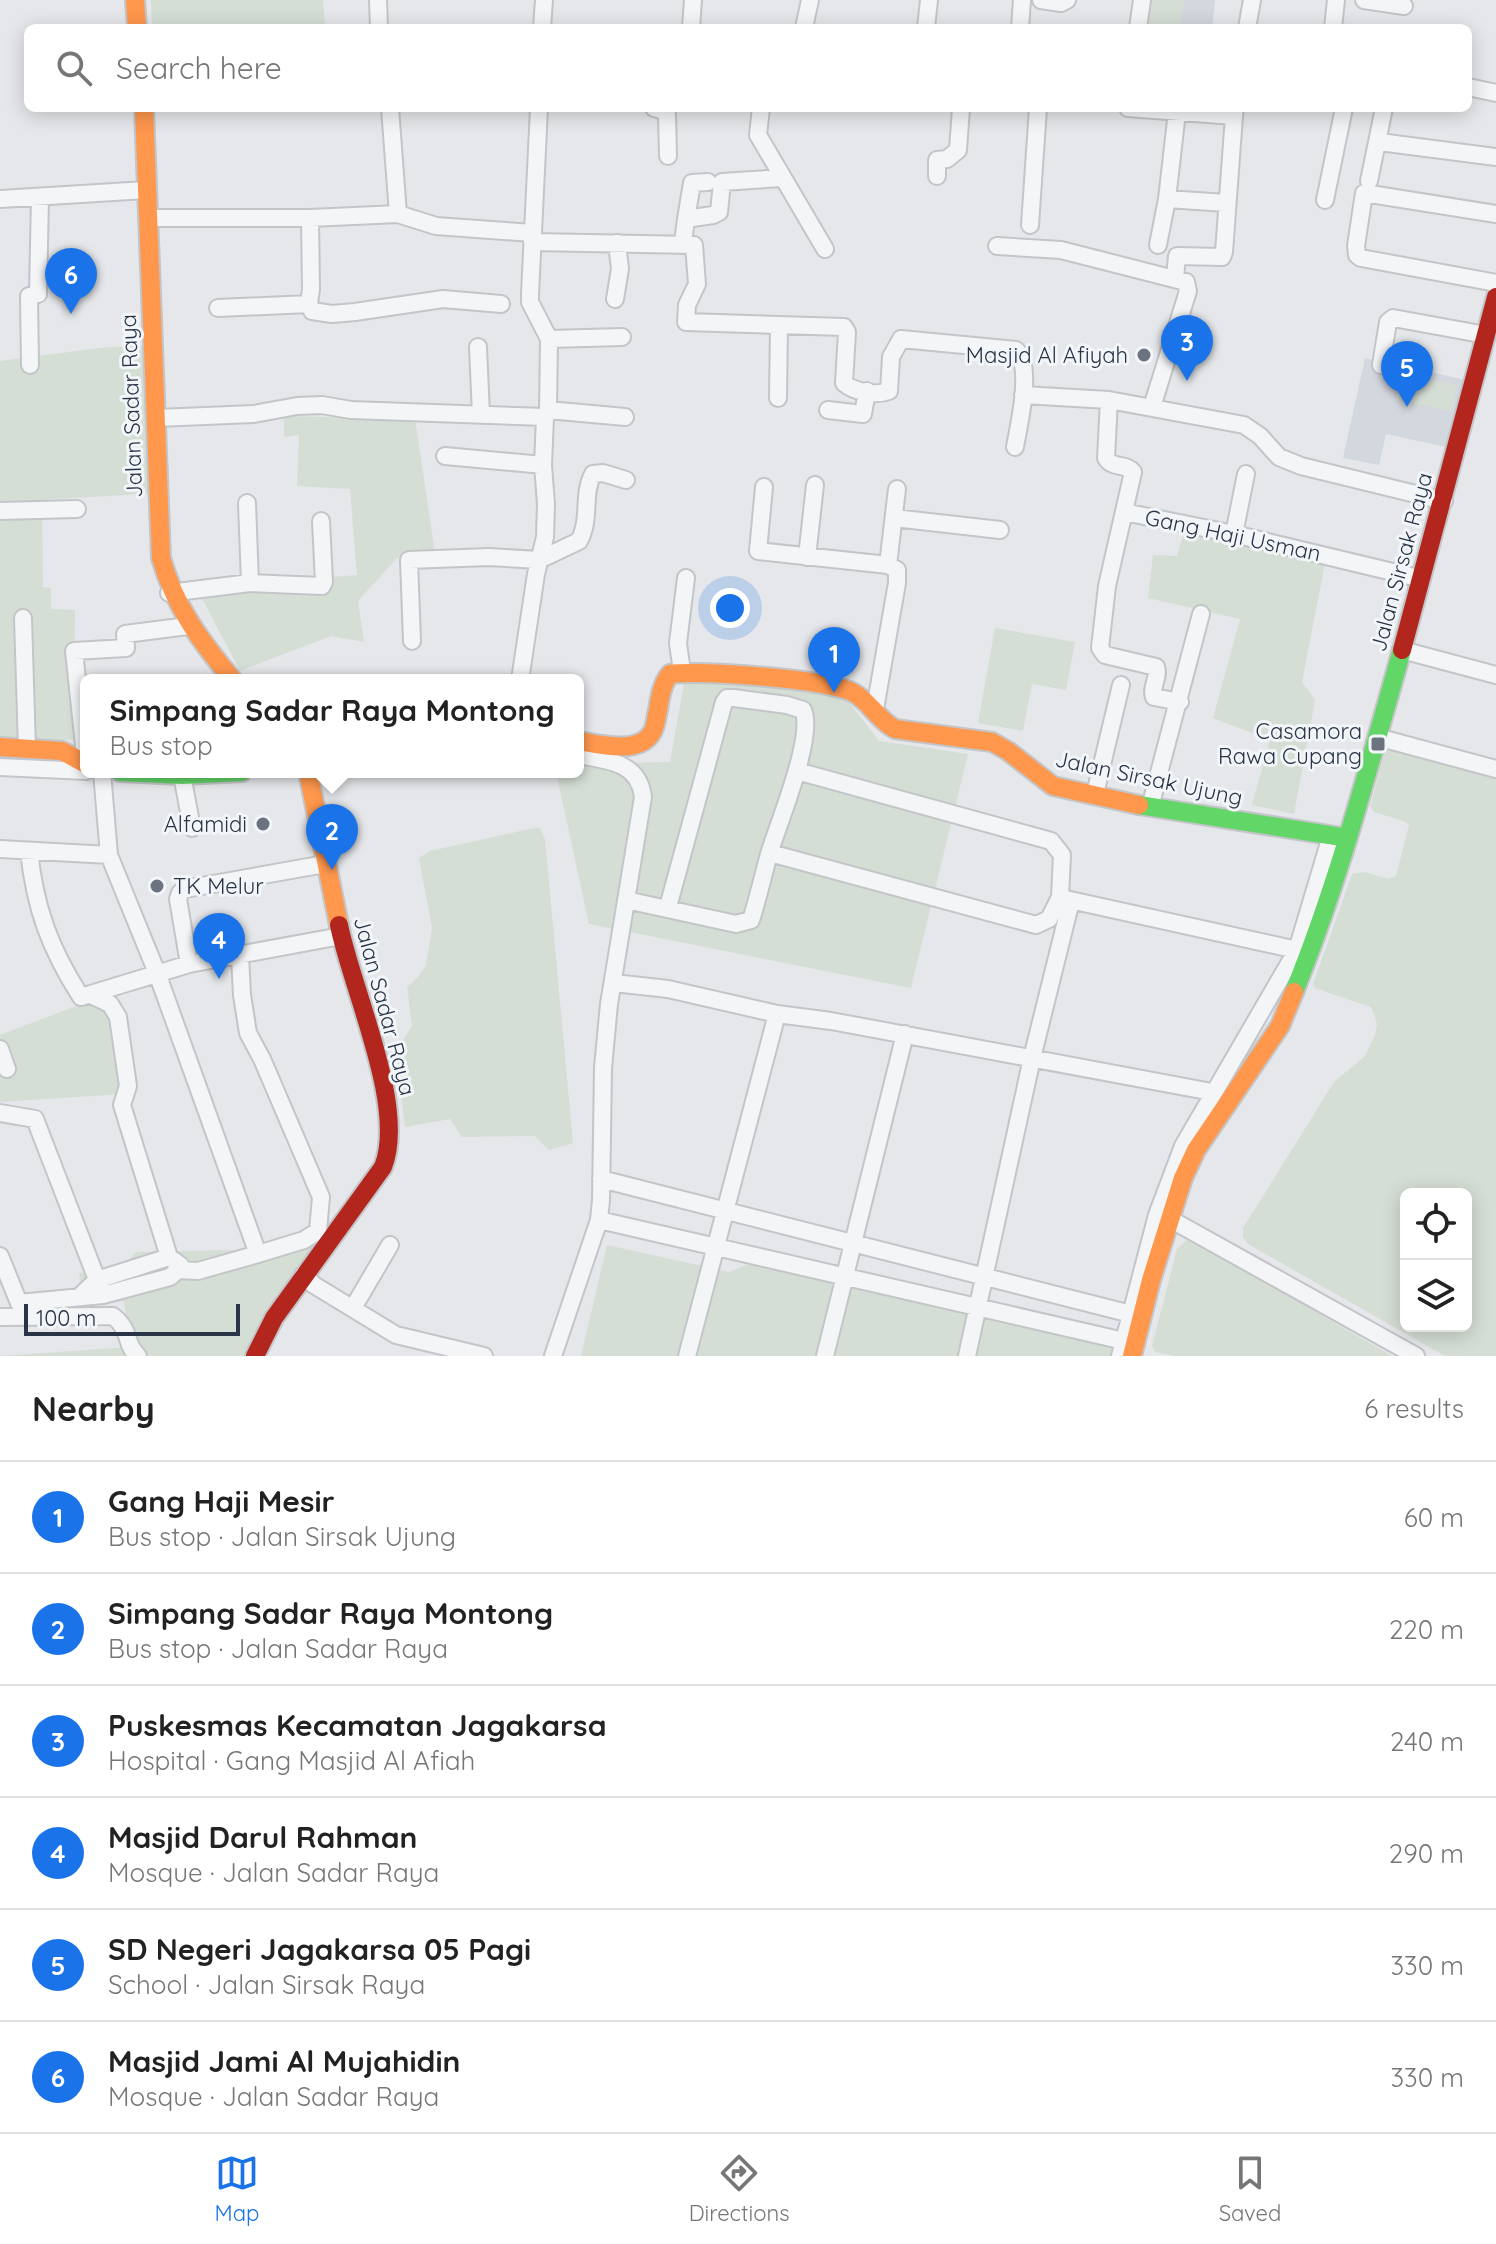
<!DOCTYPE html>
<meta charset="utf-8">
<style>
:root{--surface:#fff;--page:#f6f6f6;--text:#222;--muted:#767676;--line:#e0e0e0;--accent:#1a73e8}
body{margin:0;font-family:Quicksand,sans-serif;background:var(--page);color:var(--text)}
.controls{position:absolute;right:24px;bottom:24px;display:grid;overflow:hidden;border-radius:12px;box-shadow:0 4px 20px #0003}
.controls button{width:72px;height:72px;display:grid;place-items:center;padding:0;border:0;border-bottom:2px solid var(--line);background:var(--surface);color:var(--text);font:40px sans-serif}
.scale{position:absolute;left:24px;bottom:20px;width:216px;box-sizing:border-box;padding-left:8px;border:4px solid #293447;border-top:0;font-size:22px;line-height:28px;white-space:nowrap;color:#293447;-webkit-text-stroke:6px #f3f6f9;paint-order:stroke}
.you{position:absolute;left:730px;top:608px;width:28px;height:28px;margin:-20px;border:6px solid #fff;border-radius:50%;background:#1a73e8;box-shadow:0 0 0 12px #1a73e833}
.badge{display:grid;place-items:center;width:52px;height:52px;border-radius:50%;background:var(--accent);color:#fff;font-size:26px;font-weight:700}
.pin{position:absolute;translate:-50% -66px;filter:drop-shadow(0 2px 4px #0008)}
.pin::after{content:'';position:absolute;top:42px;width:28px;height:24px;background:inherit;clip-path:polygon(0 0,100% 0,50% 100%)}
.popup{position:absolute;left:80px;top:674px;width:504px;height:104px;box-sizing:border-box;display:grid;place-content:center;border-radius:12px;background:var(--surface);filter:drop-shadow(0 2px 6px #0005);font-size:26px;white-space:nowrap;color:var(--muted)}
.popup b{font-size:30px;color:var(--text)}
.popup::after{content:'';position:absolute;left:50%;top:100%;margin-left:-16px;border:16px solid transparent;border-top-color:var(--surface)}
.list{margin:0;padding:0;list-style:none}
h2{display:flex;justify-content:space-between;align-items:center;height:104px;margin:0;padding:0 32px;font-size:34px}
h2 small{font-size:26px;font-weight:400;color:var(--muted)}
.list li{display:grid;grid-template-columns:52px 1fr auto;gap:24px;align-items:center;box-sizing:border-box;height:112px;padding:0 32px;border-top:2px solid var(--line)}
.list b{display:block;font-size:30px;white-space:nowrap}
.list p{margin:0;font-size:26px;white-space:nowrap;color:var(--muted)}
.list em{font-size:26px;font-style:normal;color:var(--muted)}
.icon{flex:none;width:44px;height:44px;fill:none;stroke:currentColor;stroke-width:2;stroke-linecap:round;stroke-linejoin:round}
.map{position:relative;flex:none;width:1496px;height:1356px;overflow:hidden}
.search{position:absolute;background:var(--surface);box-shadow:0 4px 20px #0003;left:24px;right:24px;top:24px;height:88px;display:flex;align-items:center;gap:20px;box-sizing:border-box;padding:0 28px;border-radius:12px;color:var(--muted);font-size:30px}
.sheet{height:776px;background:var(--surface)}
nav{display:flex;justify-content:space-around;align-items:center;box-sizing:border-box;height:112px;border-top:2px solid var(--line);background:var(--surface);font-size:22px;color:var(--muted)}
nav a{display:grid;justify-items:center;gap:4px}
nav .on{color:var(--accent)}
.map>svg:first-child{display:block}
.built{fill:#d3d7de}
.green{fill:#d5ded5;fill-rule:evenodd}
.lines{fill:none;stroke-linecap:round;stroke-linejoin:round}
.street-casing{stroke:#c3c5c8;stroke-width:20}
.fast-casing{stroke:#c3c5c8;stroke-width:22}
.slow-casing{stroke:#c3c5c8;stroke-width:22}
.jam-casing{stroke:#c3c5c8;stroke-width:22}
.street{stroke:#f4f5f7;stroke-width:16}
.fast{stroke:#63d668;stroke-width:18}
.slow{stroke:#ff974d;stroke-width:18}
.jam{stroke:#b3261e;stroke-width:18}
.poi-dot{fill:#6b7380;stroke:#f3f6f9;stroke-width:3}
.labels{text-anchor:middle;stroke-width:6;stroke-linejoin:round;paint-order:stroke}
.poi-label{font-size:22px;fill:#293447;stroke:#f3f6f9;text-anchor:end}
.street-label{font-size:22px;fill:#293447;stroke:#f3f6f9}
</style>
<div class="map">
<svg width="1496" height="1356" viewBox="0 0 1496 1356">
<rect width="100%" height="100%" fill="#e5e7ea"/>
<!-- built -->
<path class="built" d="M 1143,0 L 1215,0 L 1212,28 L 1139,28 Z
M 1365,358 L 1466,380 L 1451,448 L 1386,434 L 1379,465 L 1343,458 Z"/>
<!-- green -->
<path class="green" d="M 151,0 L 323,0 L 325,28 L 152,28 Z
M 1148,0 L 1184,0 L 1180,28 L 1144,28 Z
M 149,345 L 156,493 L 42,500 L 43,587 L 51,588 L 51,609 L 75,610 L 74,740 L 0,740 L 0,361 L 100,348 Z
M 1401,375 L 1457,385 L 1452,411 L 1396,400 Z
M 284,416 L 415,419 L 435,553 L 397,558 L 358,601 L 364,642 L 331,636 L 240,671 L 196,587 L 357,575 L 350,489 L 297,486 L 299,435 L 284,437 Z
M 1186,525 L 1326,558 L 1302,682 L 1315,700 L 1294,814 L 1252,805 L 1270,740 L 1213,718 L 1240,619 L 1148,598 L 1153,555 L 1177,556 Z
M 995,628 L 1075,642 L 1066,690 L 1032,684 L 1023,731 L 978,723 Z
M 685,678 L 841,692 L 879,741 L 968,754 L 911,988 L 589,924 L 556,772 L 578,772 L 578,764 L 670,762 Z
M 1389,745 L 1496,772 L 1496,1356 L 1445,1356 L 1248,1244 L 1243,1237 L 1243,1228 L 1334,1082 L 1365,1056 L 1375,1035 L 1377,1024 L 1371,1007 L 1315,988 L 1313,984 L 1352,874 L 1365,872 L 1388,879 L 1396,876 L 1409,825 L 1406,822 L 1374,812 L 1370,807 L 1385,750 ZM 1406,1194 L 1466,1194 L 1466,1326 L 1406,1326 Z
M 534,828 L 540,828 L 545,839 L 573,1143 L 549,1150 L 535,1136 L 462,1137 L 450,1119 L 405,1127 L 396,1051 L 412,1026 L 407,987 L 418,977 L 426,965 L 432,928 L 419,858 L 430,851 Z
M 109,997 L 122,1094 L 0,1102 L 0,1035 L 95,999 Z
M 299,1232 L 317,1249 L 251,1356 L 0,1356 L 130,1347 L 124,1301 L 83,1306 L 79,1273 L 123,1267 L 136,1252 L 235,1250 Z
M 1187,1240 L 1194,1241 L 1392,1356 L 1175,1356 L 1155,1352 L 1152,1346 L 1177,1249 Z
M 607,1245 L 729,1272 L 751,1263 L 1115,1343 L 1122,1356 L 581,1356 Z"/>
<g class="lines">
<!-- street casing -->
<g class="street-casing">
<path id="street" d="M 378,0 L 379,28
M 1041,0 L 1061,3 L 1067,0
M 1364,0 L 1404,6
M 542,28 L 544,0
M 691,28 L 693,0
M 804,28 L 810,0
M 926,28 L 929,0
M 1020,28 L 1022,0
M 1138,28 L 1142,0
M 1247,28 L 1252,0
M 1333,28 L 1336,0
M 1468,87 L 1496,93
M 390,108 L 398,214
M 654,108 L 662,110 L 667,115 L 668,156
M 761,108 L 758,135 L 825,249
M 1128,108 L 1234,116 L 1235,108
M 1387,143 L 1496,157
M 937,176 L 937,160 L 947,159 L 958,150 L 961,108
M 1369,181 L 1384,108
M 0,199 L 146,190
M 1167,199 L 1226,203
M 1325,200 L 1344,108
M 1496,214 L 1364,193 L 1356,246 L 1357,255 L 1361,258 L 1496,283
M 147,218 L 310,218 L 398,214 L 436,226 L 532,233
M 686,219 L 692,183 L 708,182
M 1030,225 L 1038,108
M 532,242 L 694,245 L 697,284 L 687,305 L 686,322 L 844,327 L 847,332 L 844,383 C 854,392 876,396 889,391 L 891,357 L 901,339 L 1016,350 C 1033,367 1019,424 1015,447
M 683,243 L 686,219 L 713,215 L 719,212 L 722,182 L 782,178
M 1158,245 L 1167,199 L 1177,112
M 997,246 L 1061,250 L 1186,282 L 1188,291 L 1152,407
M 1175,278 L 1177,256 L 1222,257 L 1224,252 L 1234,116
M 615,299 L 620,269 L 617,243
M 309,304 L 312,311 L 332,314 L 355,312 L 443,299 L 501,304
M 309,304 L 311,289 L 310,218
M 218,308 L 309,304
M 549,339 L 622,337
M 478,347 L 481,415
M 30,365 L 29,296 L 38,294 L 40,198
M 1381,365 L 1388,322 L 1393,318 L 1486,335
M 1023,395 L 1109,400 L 1244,425 L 1260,436 L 1279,457 L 1301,466 L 1444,501
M 778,398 L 779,325
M 1109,400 L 1106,458 C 1112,469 1126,463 1133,472 L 1107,586 L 1100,648 L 1105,655 L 1156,667 C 1160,678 1150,686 1154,697 L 1180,702
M 548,410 L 625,417
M 828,410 L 863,414 L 867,391
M 156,418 L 254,414 L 297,406 L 322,405 L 351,410 L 545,417
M 445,456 L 543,465 L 545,417 L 548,410 L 549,339 L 530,302 L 530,294 L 539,108
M 764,487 L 758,551 L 888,565 L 897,570 L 897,583 L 875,709
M 247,503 L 250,583
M 0,511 L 77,509
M 1124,512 L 1234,534 L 1422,579
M 894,518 L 1000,530
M 1234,534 L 1246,474
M 807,557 L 815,485
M 888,565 L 897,489
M 169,593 L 250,583 L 322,586 L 324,582 L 321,521
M 23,618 L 27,749
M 412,641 L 409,560 L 489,557 L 539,560 L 579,541 C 591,520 582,494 593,474 L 603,473 L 626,480
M 1402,650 L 1496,675
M 682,672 L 678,643 L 686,578
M 520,680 L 536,574 L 545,537 L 546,504 L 543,465
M 1377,737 L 1496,769
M 86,764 L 74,651 L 126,648 L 125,634 L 188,626
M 0,767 L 86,771
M 102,772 L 109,855 L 157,973 L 258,1254
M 182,775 L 192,828
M 1095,794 L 1121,685
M 1150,807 L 1201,614
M 0,849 L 109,855
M 29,851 C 35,908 50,949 81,997 L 189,964 L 341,936
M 770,853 L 1036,925 L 1049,919 L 1060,897 L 1062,855 L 1051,841 L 797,771
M 1061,898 L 1297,950
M 626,900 L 736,924 L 751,920 C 758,898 763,876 769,854 C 778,824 815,736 803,710 L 787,705 L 734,698 L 727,698 L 724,702 L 668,907
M 189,964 L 178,899 L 180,893 L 185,889 L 325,864
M 614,983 L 668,989 L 777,1014 L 831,1021 L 1212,1092
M 91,995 L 110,1004 L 118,1017 L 128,1086 L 122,1105 L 169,1257
M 0,1049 L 7,1069
M 0,1113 L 35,1119 L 101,1290
M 601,1179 L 1131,1314
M 1170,1219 L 1416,1356
M 599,1220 L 1124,1341
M 0,1256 L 19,1303 L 103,1295 L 170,1277 L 178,1270 L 180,1265 L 169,1257 L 97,1280 L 80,1296
M 178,1270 L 198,1271 L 258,1254 L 304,1240 L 318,1231 L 321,1197 L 262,1059 L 248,1033 L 242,995 L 240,956
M 303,1275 L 314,1285 L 396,1335 L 484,1356
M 353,1308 L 390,1245
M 0,1317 L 113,1316 C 132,1331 124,1344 138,1356
M 553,1356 L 599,1220 L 601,1200 L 603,1068 L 609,1004 L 643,797 C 639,764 612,761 584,756
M 687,1356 L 777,1014
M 825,1356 L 905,1034
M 967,1356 L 1032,1058 L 1071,901
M 1120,1356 L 1157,1215 L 1183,1146 L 1297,950 L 1331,836"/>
</g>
<!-- fast casing -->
<g class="fast-casing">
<path id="fast" d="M 120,772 L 182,775 L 242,772
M 1139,805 L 1348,838
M 1294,992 C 1339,881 1369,765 1402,650"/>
</g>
<!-- slow casing -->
<g class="slow-casing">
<path id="slow" d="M 135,0 L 137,28
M 144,108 L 161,558 C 175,607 201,642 233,680
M 578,741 C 598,744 637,755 651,734 C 656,728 656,717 658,710 C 660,697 662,684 670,674 C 700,670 829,679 854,693 C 870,702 878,720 895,729 L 992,742 L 1008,751 L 1053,786 L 1139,805
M 0,747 L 62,751 L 86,764
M 308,772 L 339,925
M 1132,1356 L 1151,1280 L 1183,1178 L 1196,1150 L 1280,1026 L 1294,992"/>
</g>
<!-- jam casing -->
<g class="jam-casing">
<path id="jam" d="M 1402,650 L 1496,297
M 255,1356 L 274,1318 L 383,1167 C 407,1107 352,990 339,925"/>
</g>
<!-- street -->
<use href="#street" class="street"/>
<!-- fast -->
<use href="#fast" class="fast"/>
<!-- slow -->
<use href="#slow" class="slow"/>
<!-- jam -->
<use href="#jam" class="jam"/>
</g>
<!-- markers -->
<g class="poi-dot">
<circle cx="1144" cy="355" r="8"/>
<rect x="1370" y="736" width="16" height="16" rx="4"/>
<circle cx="263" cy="824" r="8"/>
<circle cx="157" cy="886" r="8"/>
</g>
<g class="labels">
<!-- poi labels -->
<g class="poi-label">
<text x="1128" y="363">Masjid Al Afiyah</text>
<text x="1362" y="739">Casamora<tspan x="1362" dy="25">Rawa Cupang</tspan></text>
<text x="247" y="832">Alfamidi</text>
<text x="173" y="894" text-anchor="start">TK Melur</text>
</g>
<!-- street labels -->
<g class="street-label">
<text transform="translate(131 406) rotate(-92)" y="8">Jalan Sadar Raya</text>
<text transform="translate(1233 535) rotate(12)" y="8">Gang Haji Usman</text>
<text transform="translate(1401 562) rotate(-75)" y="8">Jalan Sirsak Raya</text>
<text transform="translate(1149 778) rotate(12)" y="8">Jalan Sirsak Ujung</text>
<text transform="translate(385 1006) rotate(75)" y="8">Jalan Sadar Raya</text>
</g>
</g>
</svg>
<div class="controls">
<button><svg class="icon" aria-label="locate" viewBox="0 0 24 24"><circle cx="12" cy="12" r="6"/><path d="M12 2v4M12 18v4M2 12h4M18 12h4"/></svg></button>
<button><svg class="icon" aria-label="layers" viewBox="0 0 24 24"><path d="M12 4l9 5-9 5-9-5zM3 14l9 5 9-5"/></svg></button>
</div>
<div class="scale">100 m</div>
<div class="you"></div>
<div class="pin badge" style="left:834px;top:693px">1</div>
<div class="pin badge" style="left:332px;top:870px">2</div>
<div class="popup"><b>Simpang Sadar Raya Montong</b>Bus stop</div>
<div class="pin badge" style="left:1187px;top:381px">3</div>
<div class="pin badge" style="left:219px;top:979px">4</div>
<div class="pin badge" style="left:1407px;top:407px">5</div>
<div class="pin badge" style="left:71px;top:314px">6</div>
<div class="search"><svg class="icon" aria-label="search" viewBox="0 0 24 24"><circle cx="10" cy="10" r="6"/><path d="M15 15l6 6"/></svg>Search here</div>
</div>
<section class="sheet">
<h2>Nearby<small>6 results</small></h2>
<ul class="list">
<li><span class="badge">1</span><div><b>Gang Haji Mesir</b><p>Bus stop · Jalan Sirsak Ujung</p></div><em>60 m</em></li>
<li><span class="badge">2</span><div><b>Simpang Sadar Raya Montong</b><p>Bus stop · Jalan Sadar Raya</p></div><em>220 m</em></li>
<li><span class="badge">3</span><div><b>Puskesmas Kecamatan Jagakarsa</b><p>Hospital · Gang Masjid Al Afiah</p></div><em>240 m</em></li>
<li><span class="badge">4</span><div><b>Masjid Darul Rahman</b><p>Mosque · Jalan Sadar Raya</p></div><em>290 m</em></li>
<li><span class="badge">5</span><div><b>SD Negeri Jagakarsa 05 Pagi</b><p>School · Jalan Sirsak Raya</p></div><em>330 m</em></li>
<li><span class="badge">6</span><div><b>Masjid Jami Al Mujahidin</b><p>Mosque · Jalan Sadar Raya</p></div><em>330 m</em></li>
</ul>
</section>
<nav>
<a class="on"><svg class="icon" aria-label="map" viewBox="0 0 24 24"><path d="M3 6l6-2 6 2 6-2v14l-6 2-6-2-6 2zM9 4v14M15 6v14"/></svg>Map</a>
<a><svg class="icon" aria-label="directions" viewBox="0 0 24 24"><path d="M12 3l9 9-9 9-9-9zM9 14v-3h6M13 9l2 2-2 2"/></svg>Directions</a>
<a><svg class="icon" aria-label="saved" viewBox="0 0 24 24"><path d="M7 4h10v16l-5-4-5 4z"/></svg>Saved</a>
</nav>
